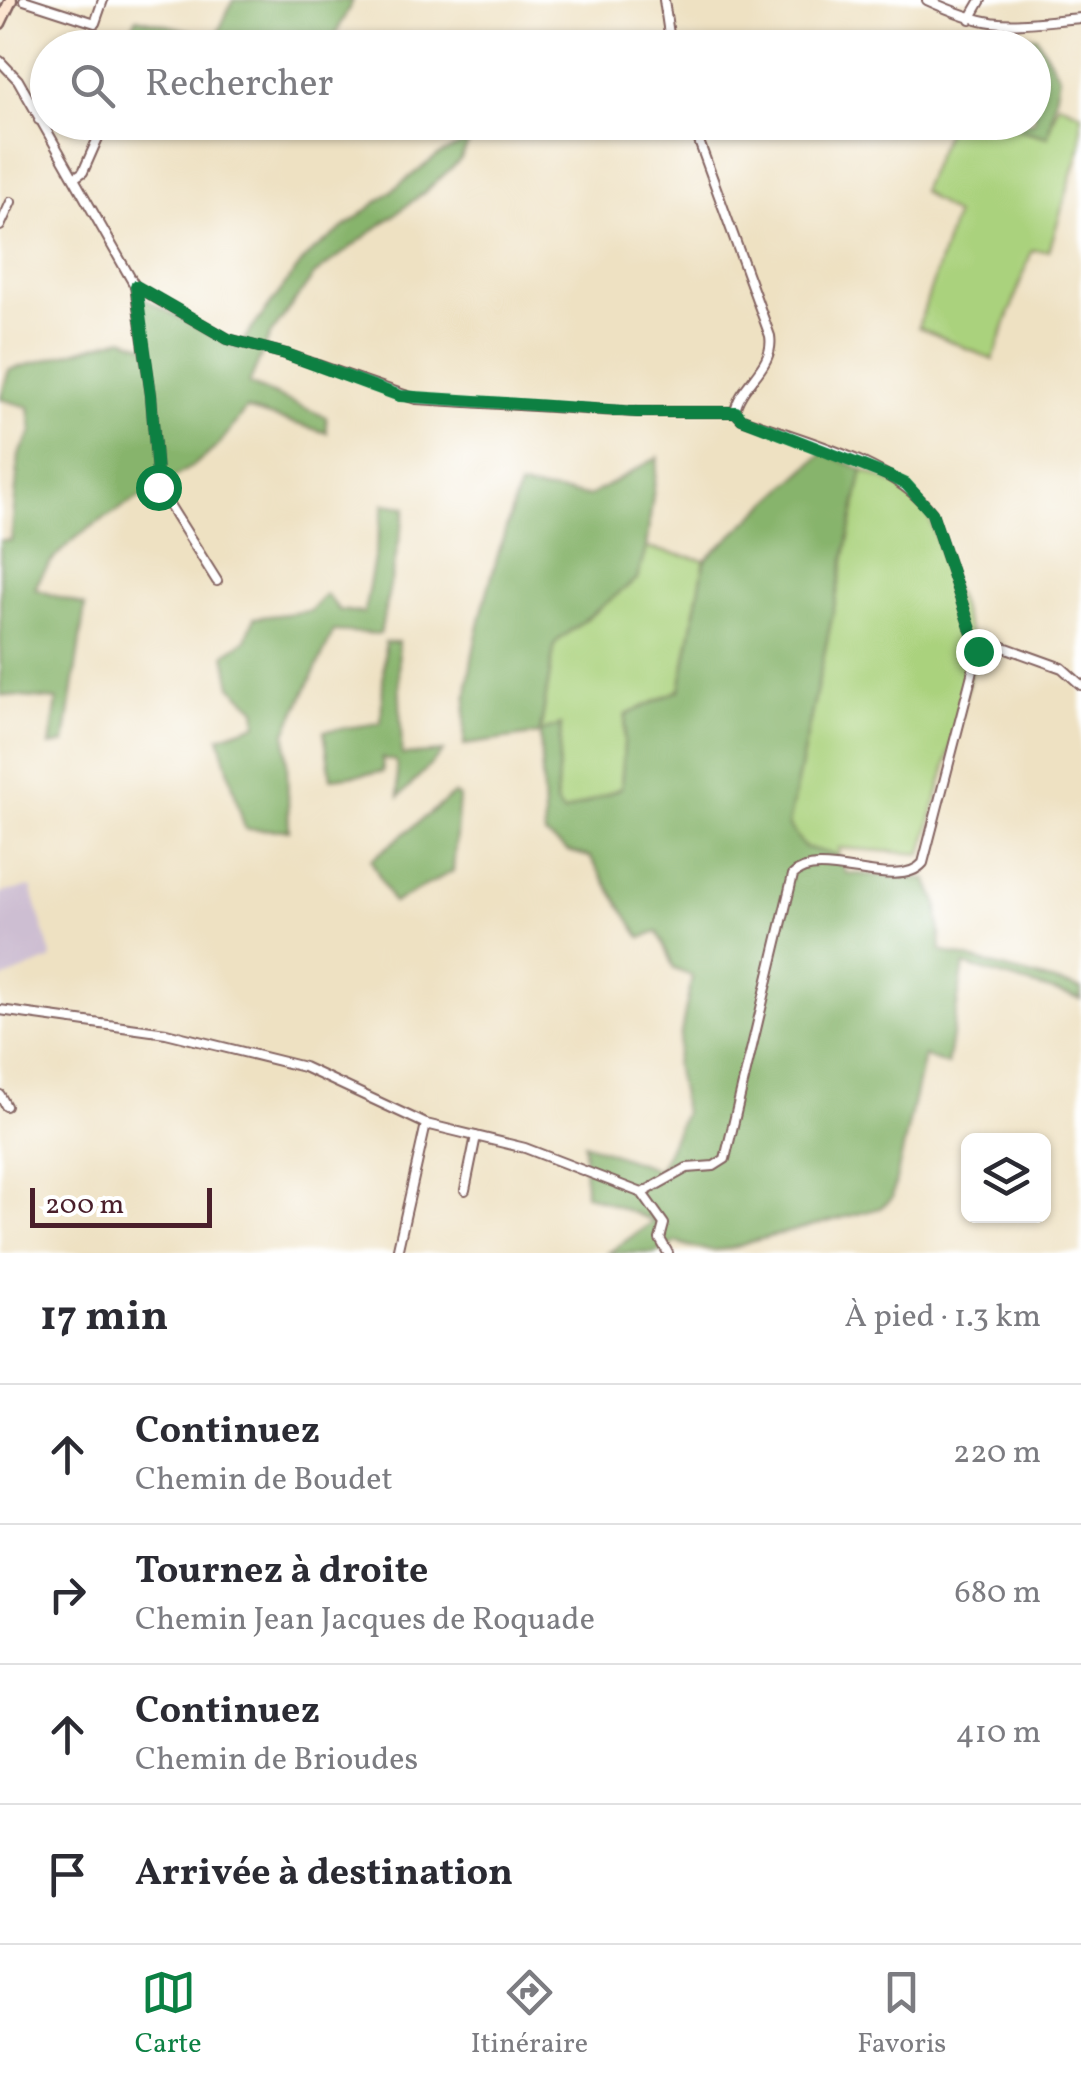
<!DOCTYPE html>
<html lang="fr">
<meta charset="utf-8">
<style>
:root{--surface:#fff;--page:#f2f2f3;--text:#2b2b33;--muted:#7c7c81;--line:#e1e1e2;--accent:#0b8043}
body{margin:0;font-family:Vollkorn,serif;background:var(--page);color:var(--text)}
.controls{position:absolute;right:30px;bottom:30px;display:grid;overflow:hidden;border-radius:15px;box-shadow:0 2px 8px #0004}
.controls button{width:90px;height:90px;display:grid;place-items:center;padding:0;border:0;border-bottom:2px solid var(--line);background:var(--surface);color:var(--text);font:50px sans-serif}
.scale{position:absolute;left:30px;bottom:25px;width:182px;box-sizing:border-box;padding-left:10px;border:5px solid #4a1f2b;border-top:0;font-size:28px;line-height:35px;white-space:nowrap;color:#4a1f2b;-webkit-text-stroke:8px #fff;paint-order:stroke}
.stop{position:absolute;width:30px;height:30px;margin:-22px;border:8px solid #0b8043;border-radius:50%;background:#fff}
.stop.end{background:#0b8043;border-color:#fff;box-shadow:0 2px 10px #0008}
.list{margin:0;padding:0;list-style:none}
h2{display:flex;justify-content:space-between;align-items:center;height:130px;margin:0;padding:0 40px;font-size:42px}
h2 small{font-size:32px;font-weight:400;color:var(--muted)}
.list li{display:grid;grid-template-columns:65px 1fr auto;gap:30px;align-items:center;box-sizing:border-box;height:140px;padding:0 40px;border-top:2px solid var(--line)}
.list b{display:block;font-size:38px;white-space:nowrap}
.list p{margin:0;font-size:32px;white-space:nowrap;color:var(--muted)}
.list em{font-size:32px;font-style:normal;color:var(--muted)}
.icon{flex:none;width:55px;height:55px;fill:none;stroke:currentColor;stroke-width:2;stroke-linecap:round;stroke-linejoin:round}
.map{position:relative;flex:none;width:1081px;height:1253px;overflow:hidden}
.search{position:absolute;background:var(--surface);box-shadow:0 2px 8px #0004;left:30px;right:30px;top:30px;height:110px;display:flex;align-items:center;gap:25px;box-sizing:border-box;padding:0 35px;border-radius:55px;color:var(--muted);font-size:38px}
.sheet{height:690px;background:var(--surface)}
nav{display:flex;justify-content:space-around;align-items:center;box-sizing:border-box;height:140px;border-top:2px solid var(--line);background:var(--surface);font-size:28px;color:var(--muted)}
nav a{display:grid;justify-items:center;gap:5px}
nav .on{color:var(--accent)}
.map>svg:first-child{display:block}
.industrial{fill:#cdbed2}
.green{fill:#aad27d;stroke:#7a7854;stroke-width:2.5}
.forest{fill:#87b46c;stroke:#686a4c;stroke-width:2.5}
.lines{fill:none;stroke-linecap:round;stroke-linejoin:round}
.street-casing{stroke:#836360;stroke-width:12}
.secondary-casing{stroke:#836360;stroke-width:15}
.street{stroke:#fff;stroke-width:8}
.secondary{stroke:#fce5d0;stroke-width:10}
.route{stroke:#0b8043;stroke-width:12}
</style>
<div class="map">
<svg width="1081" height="1253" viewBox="0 0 1081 1253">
<rect width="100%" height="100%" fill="#fff"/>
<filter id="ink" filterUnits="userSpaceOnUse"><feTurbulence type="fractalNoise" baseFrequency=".01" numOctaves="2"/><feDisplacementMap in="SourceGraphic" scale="20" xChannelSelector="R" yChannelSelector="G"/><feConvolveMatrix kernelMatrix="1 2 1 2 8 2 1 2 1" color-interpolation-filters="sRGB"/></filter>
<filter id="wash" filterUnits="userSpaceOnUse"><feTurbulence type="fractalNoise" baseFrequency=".0048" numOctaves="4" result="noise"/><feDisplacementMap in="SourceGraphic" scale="40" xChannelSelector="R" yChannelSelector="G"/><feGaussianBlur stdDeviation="2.25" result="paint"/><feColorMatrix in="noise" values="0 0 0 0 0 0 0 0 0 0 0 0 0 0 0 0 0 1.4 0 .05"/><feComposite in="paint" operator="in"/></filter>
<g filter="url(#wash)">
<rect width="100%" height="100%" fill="#eee1c2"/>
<!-- industrial -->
<path class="industrial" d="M 31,887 L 52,959 L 0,980 L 0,893 Z"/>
<!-- green -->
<path class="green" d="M 1058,103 L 1081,113 L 1081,145 L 1049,251 L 1032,250 L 993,360 L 918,327 L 955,215 L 921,191 L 950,123 L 995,123 L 1047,137 Z
M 863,470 L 906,489 L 929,517 L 973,643 L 969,681 L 922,854 L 839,848 L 838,856 L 804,847 L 788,825 Z
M 646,548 L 705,560 L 680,690 L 626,715 L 621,788 L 563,813 L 556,804 L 561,726 L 540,733 L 555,643 L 636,579 Z"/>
<!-- forest -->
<path class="forest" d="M 233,0 L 353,0 L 329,47 L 156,47 L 127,37 L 137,18 L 216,37 Z
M 1036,36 L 1059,76 L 1048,137 L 995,123 L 1034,122 L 1034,48 L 1027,47 L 1023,37 Z
M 470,140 L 460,160 L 426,191 L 314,275 L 270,335 L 249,384 L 326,417 L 327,433 L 246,409 C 235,422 225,440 212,451 C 162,494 60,525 35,589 L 85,606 L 65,743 L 50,746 L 57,700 L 0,695 L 0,540 L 11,541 L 19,455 L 32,432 L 29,407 L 0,399 L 9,370 L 123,338 L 152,348 L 141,297 L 237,349 L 307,256 L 437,156 Z
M 824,452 L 863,470 L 788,825 L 804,847 L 838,856 L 846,873 L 927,879 L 938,905 L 941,951 L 1081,989 L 1081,999 L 964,965 L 947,1065 L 924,1056 L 892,1198 L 880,1208 L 750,1242 C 724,1253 704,1253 677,1242 L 655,1253 L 608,1253 L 654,1221 L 585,1194 L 584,1143 L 659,1170 L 684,1113 L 675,1064 L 692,976 L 674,969 L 658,932 L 641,938 L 590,857 L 568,851 L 545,835 L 540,734 L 464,745 C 464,656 492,572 519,487 L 589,496 L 658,457 L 646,548 L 637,579 L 555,643 L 540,732 L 561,725 L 556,803 L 563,813 L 621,788 L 626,715 L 680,690 L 705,560 Z
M 384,504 L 406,507 L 380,634 L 334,631 L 286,732 L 289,830 L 245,829 L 219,737 L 257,724 L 256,709 L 231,686 L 225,654 L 246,640 L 254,618 L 310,611 L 326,594 L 339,610 L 364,613 Z
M 385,642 L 398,642 L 402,755 L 443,752 L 399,797 L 396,761 L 382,758 L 383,772 L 331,778 L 324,731 L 381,723 Z
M 454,794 L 459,797 L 453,871 L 393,903 L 371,860 Z"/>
</g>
<g filter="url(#ink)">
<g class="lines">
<!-- street casing -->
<g class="street-casing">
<path id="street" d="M 24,0 L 95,23 L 103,0
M 664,0 L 671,48
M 927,0 C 996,32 1009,24 1081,18
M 970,19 L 981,0
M 0,61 L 18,80 L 135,286 L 228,339 L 286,354 L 416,399 L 636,412 L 735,412
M 39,120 L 48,102
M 74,178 L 83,172 L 105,122
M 0,226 L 11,202
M 135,286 L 151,395 L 158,487 L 217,581
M 976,637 L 1062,668 L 1081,685
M 0,1010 L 166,1033 L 304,1067 L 426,1124 L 525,1148 L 642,1193 L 687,1168 L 714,1166 L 725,1159 L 793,875 C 819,848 897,893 923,863 L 978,651 L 932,513 C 895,463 800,439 742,419 L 735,412 C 739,384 775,368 770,336 L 692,122
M 0,1095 L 6,1106
M 465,1190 L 476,1136
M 642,1193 L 664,1224 L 660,1239 L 668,1253
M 397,1253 L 426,1124"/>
</g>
<!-- secondary casing -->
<g class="secondary-casing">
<path id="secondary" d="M 0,23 L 11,0"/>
</g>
<!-- street -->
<use href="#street" class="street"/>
<!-- secondary -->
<use href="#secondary" class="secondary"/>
</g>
</g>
<g class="lines" filter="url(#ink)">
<!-- route -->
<path class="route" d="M 158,487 L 151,395 L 136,286 L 228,339 L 286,354 L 400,396 L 638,412 L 736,412 L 742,419 L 889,476 L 906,484 L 932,513 L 978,651"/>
</g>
</svg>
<div class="controls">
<button><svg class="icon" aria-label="layers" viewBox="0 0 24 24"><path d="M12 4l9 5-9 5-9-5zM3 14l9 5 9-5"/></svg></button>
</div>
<div class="scale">200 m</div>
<div class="stop" style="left:158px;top:487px"></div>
<div class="stop end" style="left:978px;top:651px"></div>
<div class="search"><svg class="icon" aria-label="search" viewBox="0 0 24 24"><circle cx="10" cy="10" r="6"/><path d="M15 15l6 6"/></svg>Rechercher</div>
</div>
<section class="sheet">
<h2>17 min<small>À pied · 1.3 km</small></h2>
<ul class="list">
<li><svg class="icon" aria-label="ahead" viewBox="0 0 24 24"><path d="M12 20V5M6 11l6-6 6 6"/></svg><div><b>Continuez</b><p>Chemin de Boudet</p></div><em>220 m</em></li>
<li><svg class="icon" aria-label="right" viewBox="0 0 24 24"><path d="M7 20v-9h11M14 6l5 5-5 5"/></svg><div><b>Tournez à droite</b><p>Chemin Jean Jacques de Roquade</p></div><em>680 m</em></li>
<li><svg class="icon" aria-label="ahead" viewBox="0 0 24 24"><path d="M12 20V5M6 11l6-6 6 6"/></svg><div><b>Continuez</b><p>Chemin de Brioudes</p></div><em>410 m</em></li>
<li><svg class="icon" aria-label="arrive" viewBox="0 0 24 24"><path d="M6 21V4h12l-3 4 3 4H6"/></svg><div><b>Arrivée à destination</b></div></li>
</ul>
</section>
<nav>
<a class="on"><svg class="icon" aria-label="map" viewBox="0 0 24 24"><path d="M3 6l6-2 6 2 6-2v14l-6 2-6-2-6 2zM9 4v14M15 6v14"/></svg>Carte</a>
<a><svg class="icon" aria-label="directions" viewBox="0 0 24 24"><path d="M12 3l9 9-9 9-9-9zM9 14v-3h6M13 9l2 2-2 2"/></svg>Itinéraire</a>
<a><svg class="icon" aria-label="saved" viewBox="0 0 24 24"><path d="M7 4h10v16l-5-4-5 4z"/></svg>Favoris</a>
</nav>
